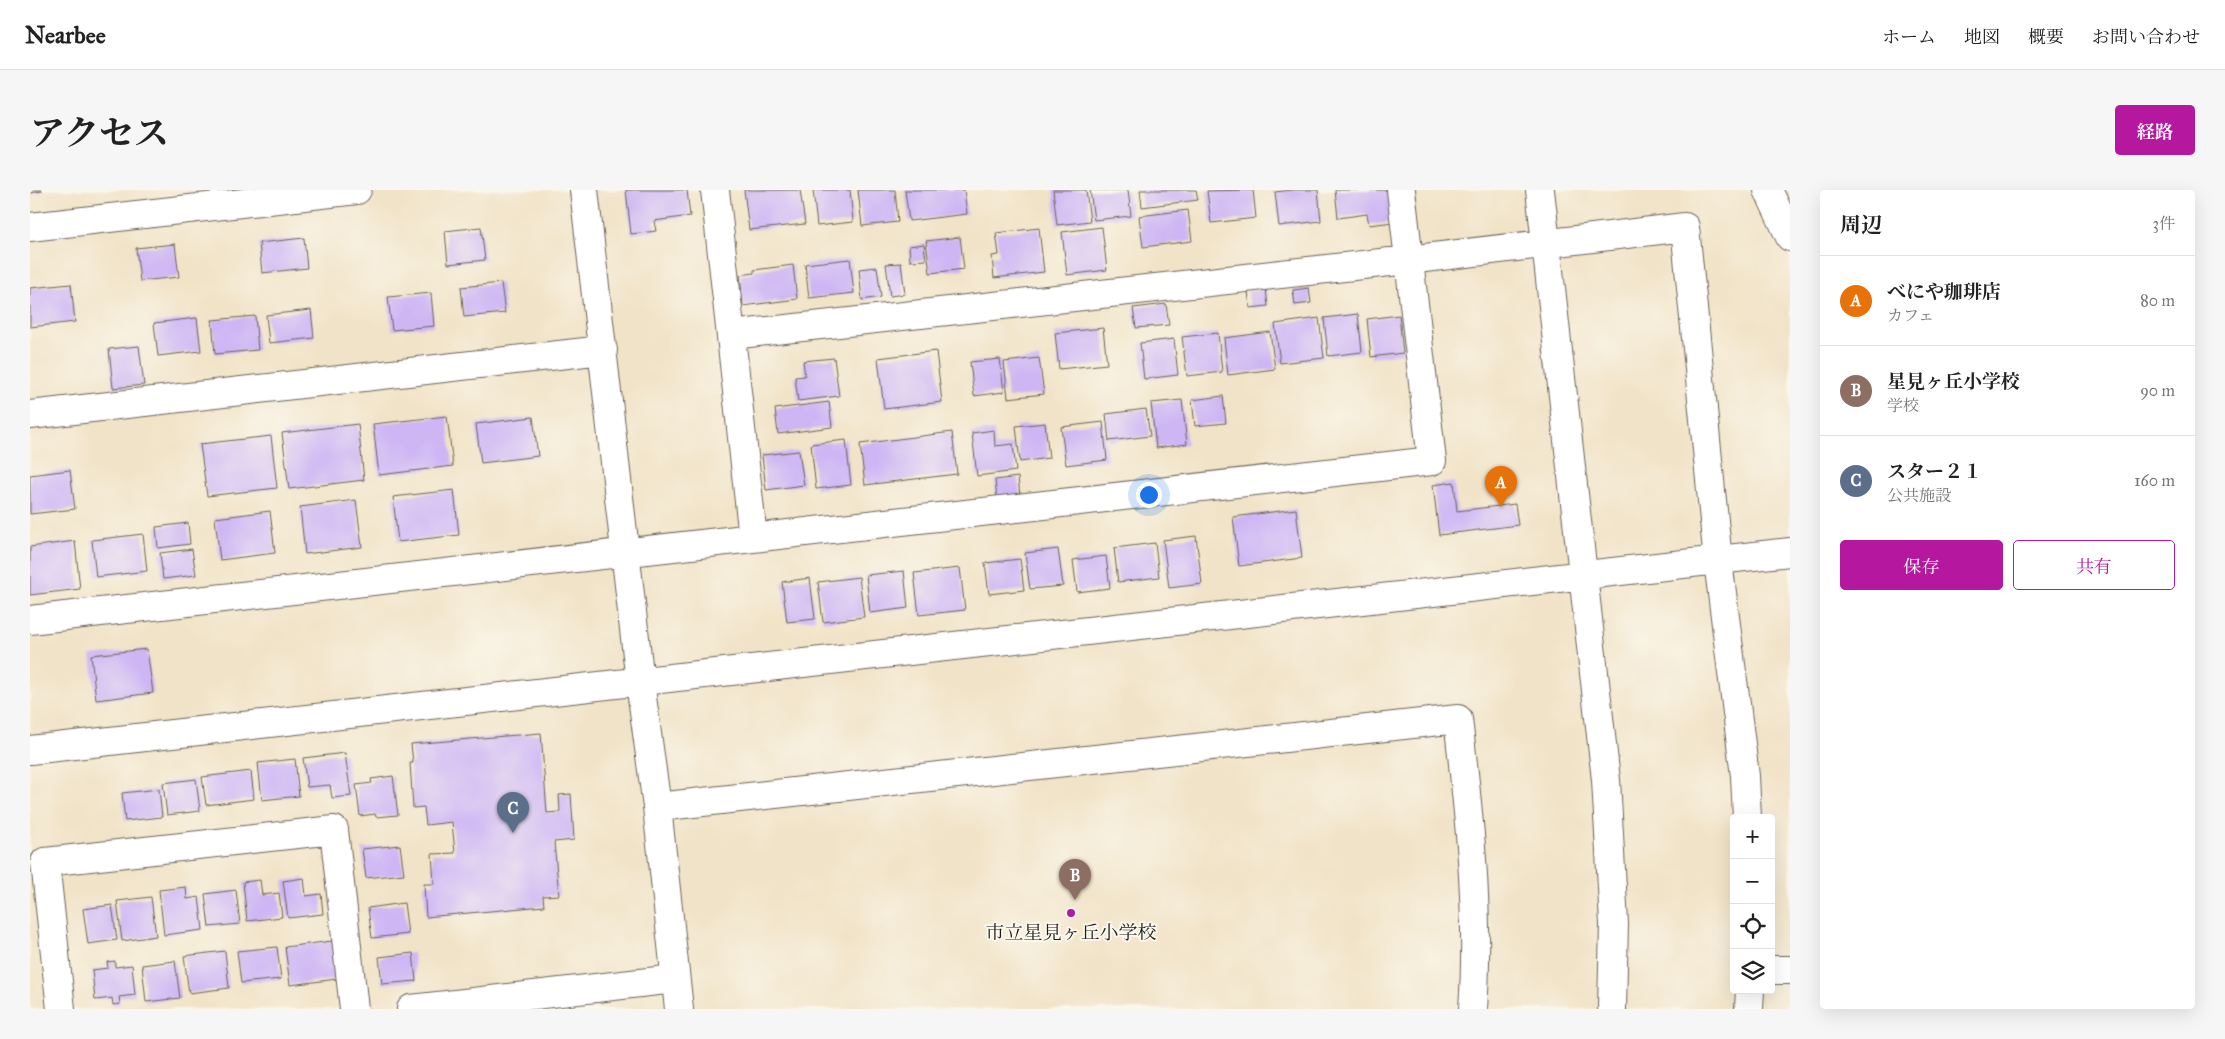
<!DOCTYPE html>
<html lang="ja">
<meta charset="utf-8">
<style>
:root{--surface:#fff;--page:#f6f6f6;--text:#222;--muted:#767676;--line:#e0e0e0;--accent:#b5179e}
body{margin:0;font-family:"IM FELL Great Primer","Noto Serif JP",serif;background:var(--page);color:var(--text)}
.controls{position:absolute;right:15px;bottom:15px;display:grid;overflow:hidden;border-radius:5px;box-shadow:0 5px 20px #0002}
.controls button{width:45px;height:45px;display:grid;place-items:center;padding:0;border:0;border-bottom:1px solid var(--line);background:var(--surface);color:var(--text);font:25px sans-serif}
.you{position:absolute;left:1118px;top:304px;width:18px;height:18px;margin:-12px;border:4px solid #fff;border-radius:50%;background:#1a73e8;box-shadow:0 0 0 8px #1a73e833}
.badge{display:grid;place-items:center;width:32px;height:32px;border-radius:50%;background:var(--accent);color:#fff;font-size:16px;font-weight:700}
.pin{position:absolute;translate:-50% -41px;filter:drop-shadow(0 1px 2px #0008)}
.pin::after{content:'';position:absolute;top:26px;width:18px;height:15px;background:inherit;clip-path:polygon(0 0,100% 0,50% 100%)}
.list{margin:0;padding:0;list-style:none}
h2{display:flex;justify-content:space-between;align-items:center;height:65px;margin:0;padding:0 20px;font-size:21px}
h2 small{font-size:16px;font-weight:400;color:var(--muted)}
.list li{display:grid;grid-template-columns:32px 1fr auto;gap:15px;align-items:center;box-sizing:border-box;height:90px;padding:0 20px;border-top:1px solid var(--line)}
.list b{display:block;font-size:19px;white-space:nowrap}
.list p{margin:0;font-size:16px;white-space:nowrap;color:var(--muted)}
.list em{font-size:16px;font-style:normal;color:var(--muted)}
.actions{display:flex;gap:10px;padding:15px 20px}
.actions a{flex:1;padding:11px 0;border:1px solid var(--accent);border-radius:5px;text-align:center;font-size:18px;color:var(--accent)}
.actions .main{background:var(--accent);color:#fff}
.icon{flex:none;width:28px;height:28px;fill:none;stroke:currentColor;stroke-width:2;stroke-linecap:round;stroke-linejoin:round}
.map{position:relative;flex:none;width:1760px;height:819px;overflow:hidden;border-radius:5px}
header{display:flex;align-items:center;gap:30px;box-sizing:border-box;height:70px;padding:0 25px;background:var(--surface);border-bottom:1px solid var(--line)}
header strong{font-size:24px}
nav{display:flex;gap:28px;margin-inline-start:auto;font-size:18px}
.intro{display:flex;align-items:center;justify-content:space-between;box-sizing:border-box;height:120px;padding:0 30px}
h1{margin:0;font-size:35px}
.button{padding:12px 22px;border-radius:5px;background:var(--accent);color:#fff;font-size:18px;font-weight:700}
main{display:flex;gap:30px;padding:0 30px}
aside{flex:1;background:var(--surface);border-radius:5px;box-shadow:0 5px 20px #0002}
.map>svg:first-child{display:block}
.building{fill:#ceb6f4}
.lines{fill:none;stroke-linecap:round;stroke-linejoin:round}
.minor-casing{stroke:#676258;stroke-width:30}
.minor{stroke:#fff;stroke-width:28}
.poi-dot{fill:#b5179e;stroke:#fbf7ec;stroke-width:2}
.labels{text-anchor:middle;stroke-width:4;stroke-linejoin:round;paint-order:stroke}
.poi-label{font-size:19px;fill:#1c1c1c;stroke:#fbf7ec}
</style>
<header>
<strong>Nearbee</strong>
<nav><a>ホーム</a><a>地図</a><a>概要</a><a>お問い合わせ</a></nav>
</header>
<div class="intro"><h1>アクセス</h1><a class="button">経路</a></div>
<main>
<div class="map">
<svg width="1760" height="819" viewBox="0 0 1760 819">
<rect width="100%" height="100%" fill="#fbf7ec"/>
<filter id="ink" filterUnits="userSpaceOnUse"><feTurbulence type="fractalNoise" baseFrequency=".02" numOctaves="2"/><feDisplacementMap in="SourceGraphic" scale="10" xChannelSelector="R" yChannelSelector="G"/><feConvolveMatrix kernelMatrix="1 2 1 2 8 2 1 2 1" color-interpolation-filters="sRGB"/></filter>
<filter id="wash" filterUnits="userSpaceOnUse"><feTurbulence type="fractalNoise" baseFrequency=".0096" numOctaves="4" result="noise"/><feDisplacementMap in="SourceGraphic" scale="20" xChannelSelector="R" yChannelSelector="G"/><feGaussianBlur stdDeviation="1.12" result="paint"/><feColorMatrix in="noise" values="0 0 0 0 0 0 0 0 0 0 0 0 0 0 0 0 0 1.4 0 .05"/><feComposite in="paint" operator="in"/></filter>
<g filter="url(#wash)">
<rect width="100%" height="100%" fill="#f1e3c7"/>
<g id="blocks">
<!-- building -->
<path class="building" d="M 0,0 L 12,0 L 12,1 L 0,3 Z
M 596,0 L 657,0 L 660,26 L 624,31 L 626,41 L 601,44 Z
M 714,0 L 770,0 L 775,34 L 719,40 Z
M 783,0 L 820,0 L 823,32 L 787,36 Z
M 828,0 L 865,0 L 868,32 L 832,36 Z
M 875,0 L 934,0 L 937,24 L 879,31 Z
M 1023,0 L 1056,0 L 1060,31 L 1027,35 Z
M 1060,0 L 1098,0 L 1101,26 L 1064,30 Z
M 1110,0 L 1166,0 L 1168,10 L 1112,17 Z
M 1223,0 L 1226,28 L 1181,33 L 1177,1 Z
M 1262,0 L 1288,0 L 1291,31 L 1249,36 L 1245,2 Z
M 1305,0 L 1360,0 L 1364,32 L 1339,35 L 1337,24 L 1308,28 Z
M 1158,20 L 1162,51 L 1113,57 L 1109,26 Z
M 451,37 L 455,70 L 418,74 L 415,41 Z
M 1072,37 L 1077,80 L 1037,85 L 1032,42 Z
M 1009,38 L 1014,82 L 964,88 L 962,66 L 969,65 L 966,43 Z
M 930,47 L 934,79 L 900,83 L 896,51 Z
M 274,48 L 277,78 L 232,83 L 229,53 Z
M 145,54 L 149,87 L 110,91 L 106,58 Z
M 894,54 L 896,70 L 880,71 L 879,56 Z
M 820,69 L 824,103 L 779,108 L 775,74 Z
M 871,73 L 875,104 L 860,106 L 856,74 Z
M 763,75 L 767,109 L 713,116 L 710,85 L 724,83 L 724,80 Z
M 847,77 L 851,107 L 832,110 L 829,79 Z
M 471,93 L 475,123 L 434,127 L 431,97 Z
M 41,94 L 45,132 L 0,137 L 0,98 Z
M 1279,98 L 1281,113 L 1265,115 L 1263,100 Z
M 1236,99 L 1238,116 L 1220,118 L 1218,101 Z
M 401,103 L 404,136 L 362,140 L 358,107 Z
M 1136,114 L 1139,135 L 1106,138 L 1103,118 Z
M 281,120 L 284,148 L 239,153 L 236,125 Z
M 1328,124 L 1332,162 L 1298,166 L 1294,128 Z
M 1369,125 L 1373,163 L 1341,167 L 1337,129 Z
M 225,126 L 228,160 L 185,164 L 182,130 Z
M 167,128 L 171,161 L 128,166 L 124,133 Z
M 1289,128 L 1294,168 L 1250,173 L 1245,134 Z
M 1073,138 L 1077,174 L 1029,179 L 1025,143 Z
M 1240,142 L 1245,179 L 1198,185 L 1194,148 Z
M 1188,143 L 1192,182 L 1157,186 L 1152,147 Z
M 1144,149 L 1148,185 L 1114,189 L 1110,153 Z
M 109,156 L 114,195 L 83,198 L 79,159 Z
M 906,161 L 912,212 L 854,219 L 848,168 Z
M 804,168 L 809,206 L 768,211 L 765,187 L 775,186 L 773,171 Z
M 1009,168 L 1014,204 L 978,208 L 974,172 Z
M 970,169 L 974,202 L 944,206 L 940,172 Z
M 1193,206 L 1196,233 L 1165,236 L 1162,210 Z
M 1152,210 L 1157,254 L 1126,258 L 1121,213 Z
M 799,212 L 802,237 L 748,244 L 745,219 Z
M 1116,219 L 1120,246 L 1079,251 L 1076,224 Z
M 417,226 L 423,276 L 349,285 L 343,234 Z
M 503,227 L 508,266 L 451,273 L 446,234 Z
M 1073,232 L 1077,270 L 1036,275 L 1031,237 Z
M 1015,233 L 1019,268 L 990,272 L 986,236 Z
M 328,234 L 334,290 L 259,299 L 252,243 Z
M 964,240 L 965,256 L 983,254 L 986,281 L 947,286 L 942,243 Z
M 922,242 L 927,284 L 835,295 L 830,254 Z
M 241,246 L 247,298 L 177,306 L 170,254 Z
M 816,250 L 821,295 L 786,299 L 781,254 Z
M 769,261 L 774,295 L 736,300 L 732,265 Z
M 40,280 L 45,319 L 0,324 L 0,285 Z
M 988,287 L 990,307 L 967,310 L 965,290 Z
M 1424,292 L 1427,321 L 1485,314 L 1488,335 L 1409,345 L 1403,295 Z
M 424,300 L 429,345 L 368,352 L 363,307 Z
M 326,310 L 332,357 L 275,364 L 270,317 Z
M 1266,319 L 1272,368 L 1209,376 L 1203,327 Z
M 240,321 L 245,363 L 190,370 L 185,328 Z
M 158,333 L 160,354 L 128,358 L 126,337 Z
M 113,344 L 117,381 L 66,387 L 62,350 Z
M 1166,346 L 1172,394 L 1139,398 L 1133,350 Z
M 45,351 L 50,399 L 0,405 L 0,357 Z
M 1125,353 L 1129,387 L 1088,392 L 1084,358 Z
M 162,359 L 166,385 L 133,389 L 130,363 Z
M 1028,359 L 1033,396 L 1000,399 L 995,363 Z
M 1076,366 L 1080,398 L 1047,402 L 1043,370 Z
M 990,369 L 994,400 L 959,404 L 955,373 Z
M 930,378 L 935,420 L 889,425 L 884,383 Z
M 874,381 L 878,418 L 840,423 L 836,385 Z
M 829,387 L 834,427 L 793,432 L 788,392 Z
M 780,388 L 785,429 L 757,432 L 752,392 Z
M 117,459 L 123,503 L 66,510 L 61,465 Z
M 511,543 L 517,623 L 530,622 L 529,605 L 541,604 L 544,650 L 524,652 L 529,705 L 513,706 L 514,716 L 396,727 L 394,694 L 404,694 L 402,664 L 425,663 L 422,632 L 396,635 L 394,617 L 383,618 L 380,573 L 383,573 L 381,554 Z
M 315,563 L 321,606 L 302,608 L 300,595 L 277,597 L 273,568 Z
M 265,569 L 269,606 L 232,610 L 228,573 Z
M 221,581 L 224,609 L 176,615 L 172,587 Z
M 363,586 L 368,625 L 346,627 L 345,624 L 330,626 L 326,595 L 342,593 L 341,589 Z
M 166,589 L 170,621 L 137,625 L 133,593 Z
M 129,599 L 132,627 L 95,631 L 92,603 Z
M 370,655 L 374,684 L 336,688 L 332,659 Z
M 274,688 L 276,706 L 291,704 L 293,724 L 258,728 L 253,691 Z
M 230,690 L 232,705 L 249,703 L 252,727 L 217,731 L 213,692 Z
M 156,697 L 157,709 L 169,707 L 173,740 L 134,745 L 129,700 Z
M 206,700 L 210,734 L 179,737 L 175,704 Z
M 121,707 L 126,746 L 92,751 L 87,711 Z
M 374,713 L 378,744 L 342,748 L 338,718 Z
M 82,715 L 87,750 L 58,754 L 53,719 Z
M 302,751 L 307,789 L 260,795 L 255,757 Z
M 247,757 L 251,789 L 211,793 L 207,761 Z
M 195,761 L 199,798 L 159,803 L 154,766 Z
M 383,763 L 386,791 L 352,794 L 349,767 Z
M 85,771 L 85,777 L 102,775 L 105,805 L 89,807 L 90,814 L 83,815 L 82,808 L 65,810 L 62,780 L 78,778 L 77,772 Z
M 145,771 L 150,808 L 116,812 L 112,775 Z"/>
</g>
</g>
<g filter="url(#ink)">
<use href="#blocks" fill-opacity="0" stroke="#676258" stroke-width="1"/>
<g class="lines">
<!-- minor casing -->
<g class="minor-casing">
<path id="minor" d="M 554,0 L 610,492 L 627,617 L 649,819
M 685,0 L 723,348
M 1510,0 L 1576,590 L 1584,734 L 1582,819
M 1738,0 L 1760,47
M 0,37 L 327,0
M 701,145 L 1378,70 L 1655,37 L 1688,371 L 1715,586 L 1717,628
M 0,225 L 573,160
M 0,430 L 1402,271 L 1371,0
M 0,560 L 1760,362
M 627,617 L 1428,529 C 1439,625 1450,722 1443,819
M 1741,780 L 1760,780
M 31,819 L 15,672 L 304,640 L 324,819
M 381,819 L 645,789
M 1719,819 L 1720,800"/>
</g>
<!-- minor -->
<use href="#minor" class="minor"/>
</g>
</g>
<!-- markers -->
<circle class="poi-dot" cx="1041" cy="723" r="5"/>
<g class="labels">
<!-- poi labels -->
<g class="poi-label">
<text x="1041" y="749">市立星見ヶ丘小学校</text>
</g>
</g>
</svg>
<div class="controls">
<button>+</button>
<button>−</button>
<button><svg class="icon" aria-label="locate" viewBox="0 0 24 24"><circle cx="12" cy="12" r="6"/><path d="M12 2v4M12 18v4M2 12h4M18 12h4"/></svg></button>
<button><svg class="icon" aria-label="layers" viewBox="0 0 24 24"><path d="M12 4l9 5-9 5-9-5zM3 14l9 5 9-5"/></svg></button>
</div>
<div class="you"></div>
<div class="pin badge" style="left:1471px;top:317px;background:#e8710a">A</div>
<div class="pin badge" style="left:1045px;top:710px;background:#8d6e63">B</div>
<div class="pin badge" style="left:483px;top:643px;background:#5c6f8a">C</div>
</div>
<aside>
<h2>周辺<small>3件</small></h2>
<ul class="list">
<li><span class="badge" style="background:#e8710a">A</span><div><b>べにや珈琲店</b><p>カフェ</p></div><em>80 m</em></li>
<li><span class="badge" style="background:#8d6e63">B</span><div><b>星見ヶ丘小学校</b><p>学校</p></div><em>90 m</em></li>
<li><span class="badge" style="background:#5c6f8a">C</span><div><b>スター２１</b><p>公共施設</p></div><em>160 m</em></li>
</ul>
<div class="actions"><a class="main">保存</a><a>共有</a></div>
</aside>
</main>
